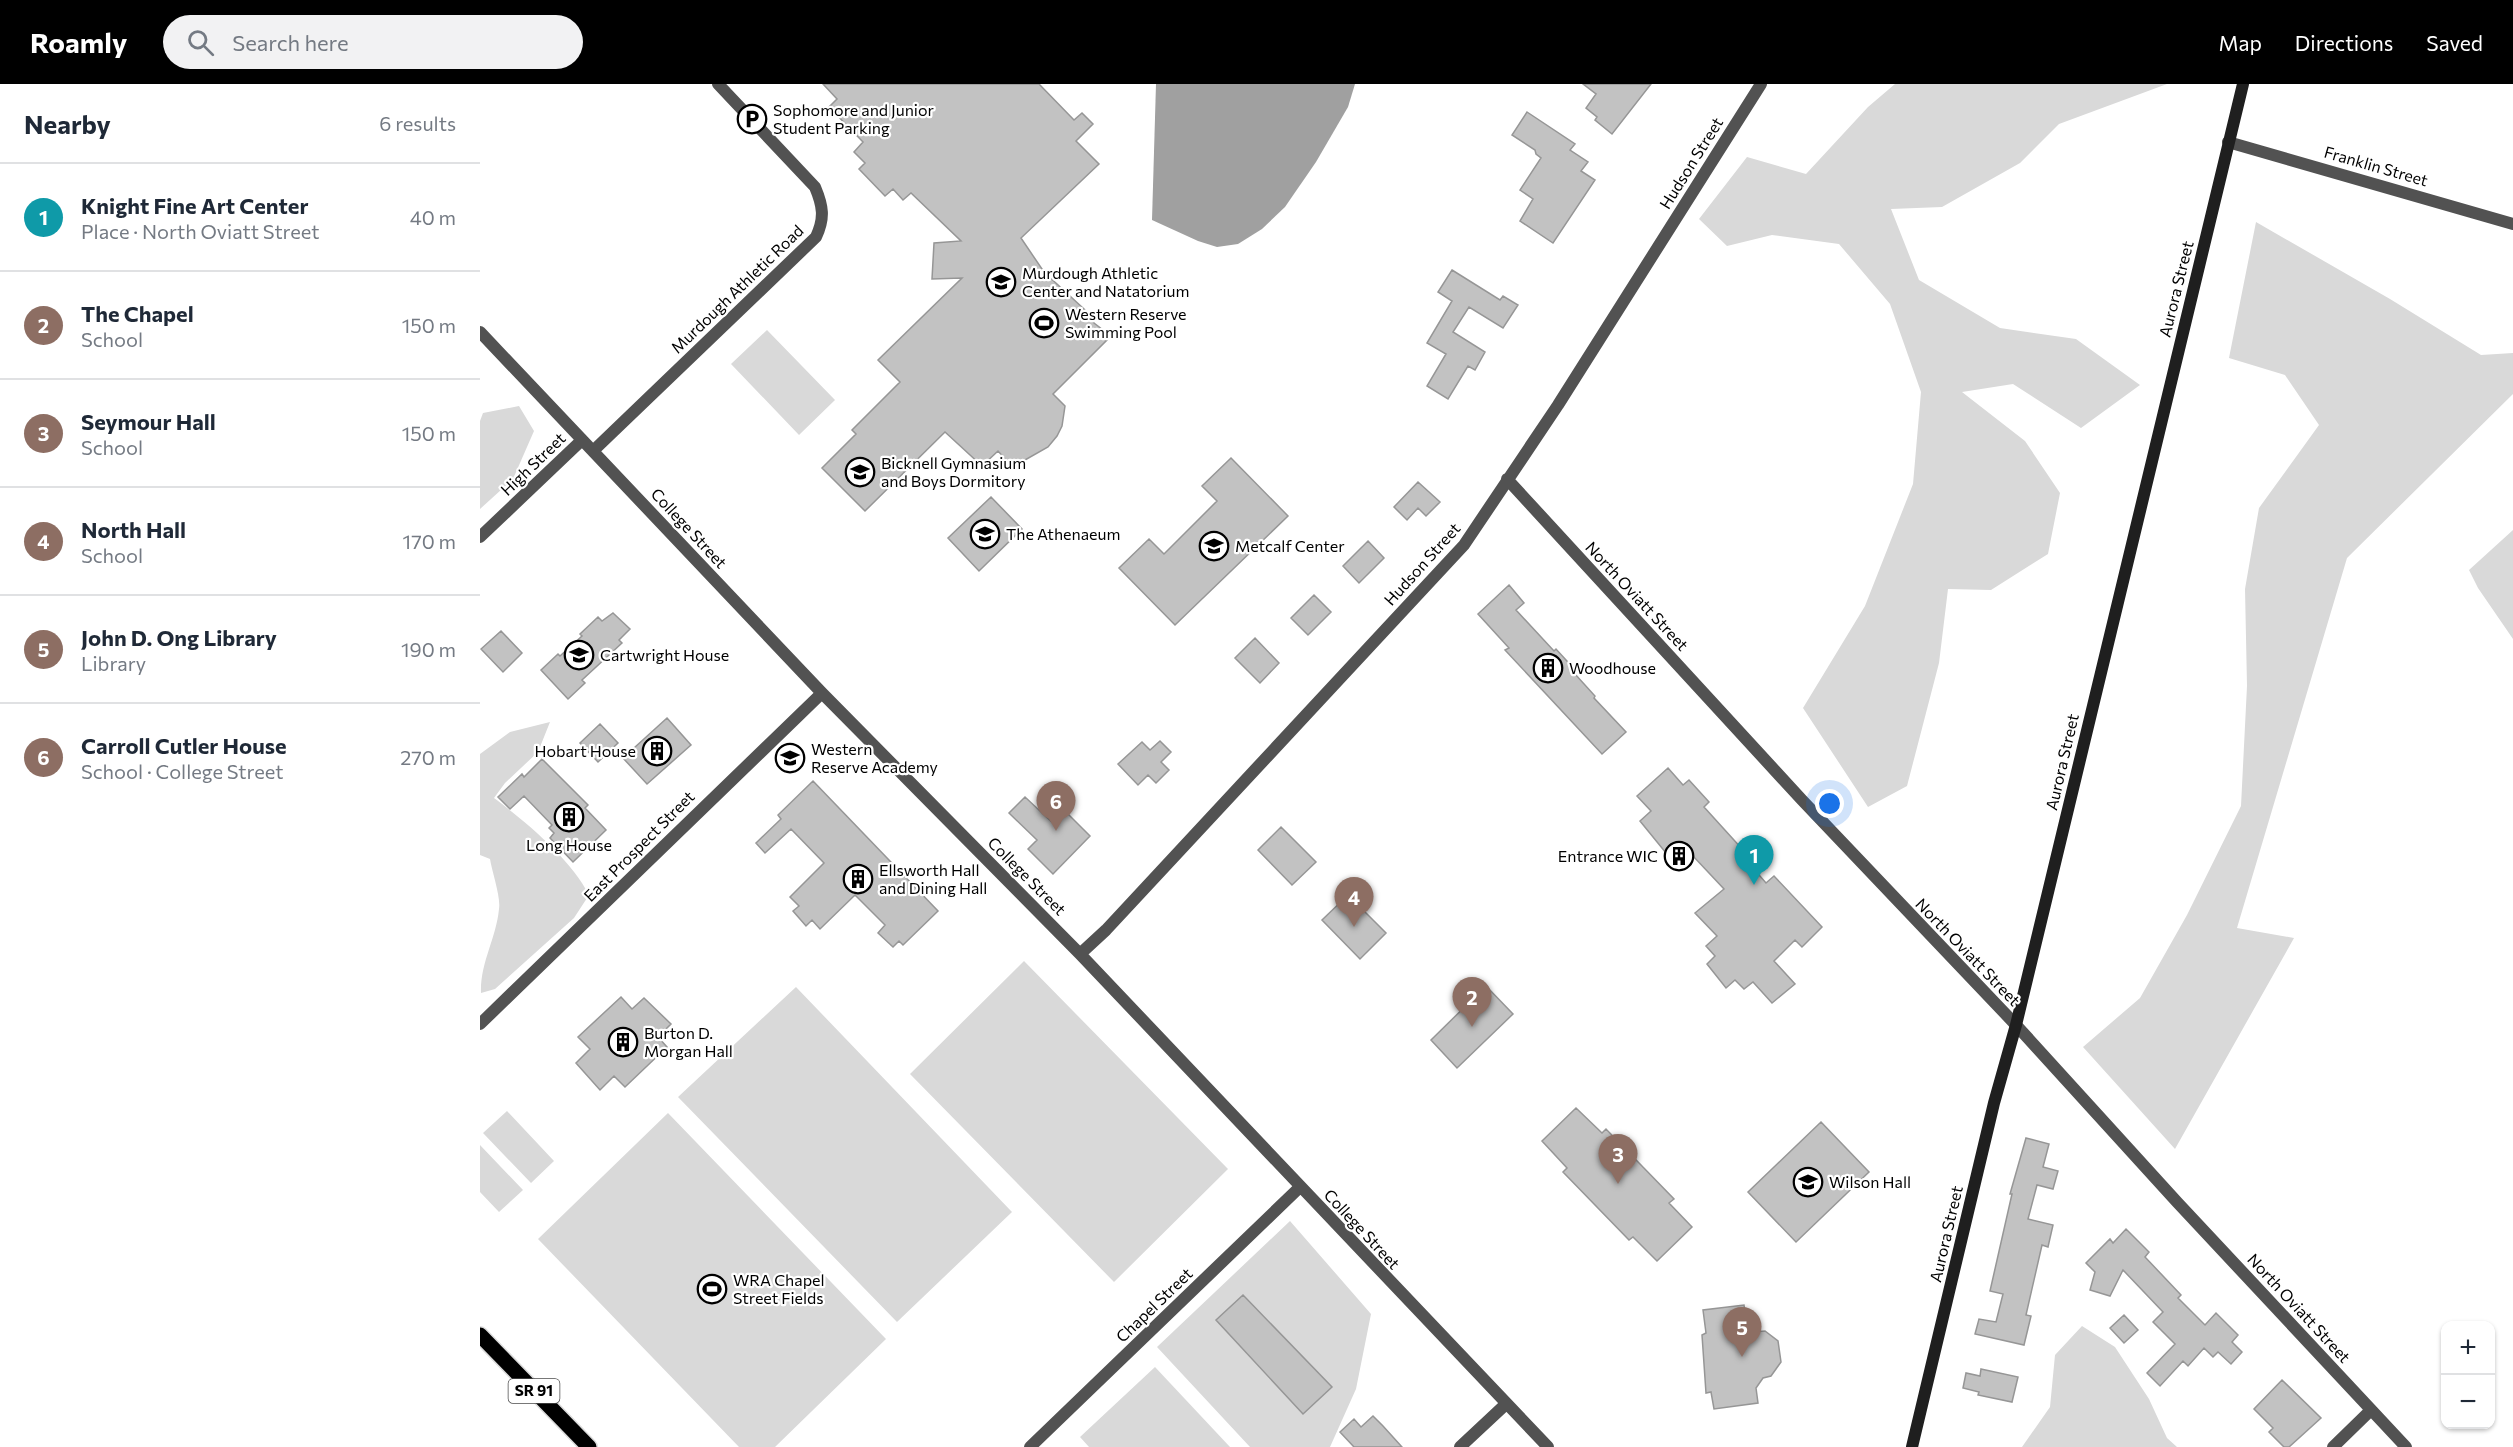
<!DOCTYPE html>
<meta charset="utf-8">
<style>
:root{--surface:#fff;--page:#f2f2f3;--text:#1f2937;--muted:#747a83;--line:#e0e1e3;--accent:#000}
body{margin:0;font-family:Commissioner,sans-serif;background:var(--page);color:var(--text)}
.controls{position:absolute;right:18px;bottom:18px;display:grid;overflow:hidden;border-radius:12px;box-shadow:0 2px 4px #0004}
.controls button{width:54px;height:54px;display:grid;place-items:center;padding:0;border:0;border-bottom:2px solid var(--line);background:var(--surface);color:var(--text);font:30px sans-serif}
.you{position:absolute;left:1350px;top:720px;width:21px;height:21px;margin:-15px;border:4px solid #fff;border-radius:50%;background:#1a73e8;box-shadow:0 0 0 9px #1a73e833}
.badge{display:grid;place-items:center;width:39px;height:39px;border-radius:50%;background:var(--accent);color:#fff;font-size:20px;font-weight:700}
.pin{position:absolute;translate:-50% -50px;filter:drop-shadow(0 2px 3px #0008)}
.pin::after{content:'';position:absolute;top:32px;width:21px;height:18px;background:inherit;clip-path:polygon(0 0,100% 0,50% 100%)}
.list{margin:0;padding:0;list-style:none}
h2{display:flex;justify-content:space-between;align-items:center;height:78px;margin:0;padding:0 24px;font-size:26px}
h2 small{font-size:20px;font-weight:400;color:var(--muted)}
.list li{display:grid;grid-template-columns:39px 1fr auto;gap:18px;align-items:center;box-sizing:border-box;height:108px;padding:0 24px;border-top:2px solid var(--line)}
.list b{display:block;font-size:22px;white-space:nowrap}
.list p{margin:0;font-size:20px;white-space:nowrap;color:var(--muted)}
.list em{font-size:20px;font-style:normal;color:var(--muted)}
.icon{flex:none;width:33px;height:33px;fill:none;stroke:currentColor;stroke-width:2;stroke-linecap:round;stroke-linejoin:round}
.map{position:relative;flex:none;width:2033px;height:1363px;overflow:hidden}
header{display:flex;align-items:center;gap:36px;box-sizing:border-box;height:84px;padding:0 30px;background:var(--accent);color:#fff}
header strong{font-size:28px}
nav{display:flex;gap:33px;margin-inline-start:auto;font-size:21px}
.search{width:420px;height:54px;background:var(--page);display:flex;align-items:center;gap:15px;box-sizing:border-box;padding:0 21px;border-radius:33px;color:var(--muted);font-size:22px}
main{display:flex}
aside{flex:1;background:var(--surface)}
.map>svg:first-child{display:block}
.green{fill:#d9d9d9}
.water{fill:#a0a0a0}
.building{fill:#c2c2c2;stroke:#969696;stroke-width:1.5}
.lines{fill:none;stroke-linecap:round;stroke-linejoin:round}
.primary-casing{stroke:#dbdbdb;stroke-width:18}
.street{stroke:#525252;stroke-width:12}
.secondary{stroke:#1f1f1f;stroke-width:12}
.primary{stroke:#000;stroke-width:15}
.labels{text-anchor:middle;stroke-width:4.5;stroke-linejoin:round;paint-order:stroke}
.shield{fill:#fff;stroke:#4c4c4c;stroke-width:1.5}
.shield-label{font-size:15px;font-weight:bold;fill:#000}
.poi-label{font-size:16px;fill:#000;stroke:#fff;text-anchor:start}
.street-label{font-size:16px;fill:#000;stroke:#fff}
</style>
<header>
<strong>Roamly</strong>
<div class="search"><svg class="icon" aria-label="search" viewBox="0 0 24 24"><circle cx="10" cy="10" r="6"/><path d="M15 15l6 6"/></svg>Search here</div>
<nav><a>Map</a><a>Directions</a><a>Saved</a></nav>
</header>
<main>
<aside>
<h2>Nearby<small>6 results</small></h2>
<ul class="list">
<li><span class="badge" style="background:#0f9aa8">1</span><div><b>Knight Fine Art Center</b><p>Place · North Oviatt Street</p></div><em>40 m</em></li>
<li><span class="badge" style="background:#8d6e63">2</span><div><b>The Chapel</b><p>School</p></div><em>150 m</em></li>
<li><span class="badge" style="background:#8d6e63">3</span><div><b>Seymour Hall</b><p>School</p></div><em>150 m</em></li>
<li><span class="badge" style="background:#8d6e63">4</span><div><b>North Hall</b><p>School</p></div><em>170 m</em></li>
<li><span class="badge" style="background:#8d6e63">5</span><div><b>John D. Ong Library</b><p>Library</p></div><em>190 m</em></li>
<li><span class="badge" style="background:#8d6e63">6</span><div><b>Carroll Cutler House</b><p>School · College Street</p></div><em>270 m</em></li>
</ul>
</aside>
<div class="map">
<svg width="2033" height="1363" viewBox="0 0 2033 1363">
<rect width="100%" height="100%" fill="#fff"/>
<!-- green -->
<path class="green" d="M 1415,0 L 1687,0 L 1579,40 L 1540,79 L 1462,123 L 1411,125 L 1439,196 L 1520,244 L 1596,255 L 1660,301 L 1601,344 L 1533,300 L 1482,308 L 1545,357 L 1580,409 L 1568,470 L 1511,506 L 1468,505 L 1459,579 L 1427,702 L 1388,723 L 1323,624 L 1385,522 L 1433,400 L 1441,308 L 1410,220 L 1359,160 L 1292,151 L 1247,162 L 1219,135 L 1267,73 L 1326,90 L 1388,23 Z
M 1776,138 L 1910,215 L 2001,271 L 2033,269 L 2033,310 L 1867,474 L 1757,844 L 1814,854 L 1695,1065 L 1603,963 L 1660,914 L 1707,831 L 1761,722 L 1767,602 L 1765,505 L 1779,424 L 1839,341 L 1805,291 L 1749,274 Z
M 287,246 L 355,316 L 319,351 L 251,280 Z
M 39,322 L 54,347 L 33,395 L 0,425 L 0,337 L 3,329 Z
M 2033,446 L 2033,555 L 1998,504 L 1989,486 Z
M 70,638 L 58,668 L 25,699 L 14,714 C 45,737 92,776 109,811 L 94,834 L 15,905 L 1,909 C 0,879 16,855 19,825 C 21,813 12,788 10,775 L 0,771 L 0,670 L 30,648 Z
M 544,877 L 748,1085 L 634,1198 L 430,990 Z
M 316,903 L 532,1128 L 417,1238 L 198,1013 Z
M 27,1027 L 74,1077 L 51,1099 L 3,1049 Z
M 188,1029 L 406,1255 L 295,1363 L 259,1363 L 58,1155 Z
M 0,1061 L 43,1106 L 19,1128 L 0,1108 Z
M 810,1137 L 891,1230 L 876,1305 L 850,1363 L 770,1363 L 677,1263 Z
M 1602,1242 L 1635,1263 L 1669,1315 L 1687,1354 L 1697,1363 L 1542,1363 L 1570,1323 L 1575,1271 Z
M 675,1283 L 750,1363 L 609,1363 L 600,1353 Z"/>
<!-- water -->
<path class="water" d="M 676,0 L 875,0 L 868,23 L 836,78 L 805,123 L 782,145 L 758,160 L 737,163 L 718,157 L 672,136 Z"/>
<!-- building -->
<path class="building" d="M 343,0 L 559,0 L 594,36 L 602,29 L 613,40 L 596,57 L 619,80 L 541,154 L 564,188 L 604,225 L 614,239 L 631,252 L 573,310 L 585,322 L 582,342 L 577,352 L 568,363 L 545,376 L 529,379 L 518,367 L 502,382 L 465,348 L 385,427 L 342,384 L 376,350 L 372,346 L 420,298 L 398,276 L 482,194 L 452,195 L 454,159 L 481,157 L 431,109 L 423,116 L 413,105 L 405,112 L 379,85 L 385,79 L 374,68 L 383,58 L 349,23 L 357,15 Z
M 1103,0 L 1171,0 L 1132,50 L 1115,36 L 1117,33 L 1106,24 L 1116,10 Z
M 1047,28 L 1095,60 L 1090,66 L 1108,78 L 1101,87 L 1115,96 L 1073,159 L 1040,137 L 1053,115 L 1040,106 L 1061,74 L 1056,70 L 1055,66 L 1032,51 Z
M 972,186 L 1020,216 L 1023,212 L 1038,221 L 1023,244 L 989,223 L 973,248 L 1005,268 L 995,286 L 988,282 L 968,315 L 947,302 L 966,270 L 947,259 L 972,217 L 958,208 Z
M 751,374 L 808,432 L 695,541 L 639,484 L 669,455 L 684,470 L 737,417 L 722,402 Z
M 938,398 L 960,418 L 946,432 L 938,424 L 927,436 L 914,423 Z
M 511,413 L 542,445 L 499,487 L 468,454 Z
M 888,457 L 904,474 L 879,499 L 863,482 Z
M 1029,501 L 1044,519 L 1036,526 L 1074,567 L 1076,565 L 1086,576 L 1097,588 L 1095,590 L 1115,612 L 1114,614 L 1146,648 L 1122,670 L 1025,566 L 1029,564 L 998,530 Z
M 834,511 L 851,528 L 828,551 L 811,534 Z
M 133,529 L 150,545 L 139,556 L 142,559 L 102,596 L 105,599 L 88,615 L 61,586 L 78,570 L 80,572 L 102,552 L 100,550 L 118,533 L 122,537 Z
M 21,547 L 42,569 L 23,588 L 1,565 Z
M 775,554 L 799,579 L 780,599 L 755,574 Z
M 187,634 L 211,661 L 167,700 L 143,674 Z
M 120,640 L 138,659 L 118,678 L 100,659 Z
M 680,657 L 691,668 L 681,678 L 689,686 L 676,699 L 668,691 L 658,701 L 638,680 L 662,658 L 670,666 Z
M 62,675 L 108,721 L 105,724 L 126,746 L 93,778 L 70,754 L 74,749 L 69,744 L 72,741 L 44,712 L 30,725 L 18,713 L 42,690 L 44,693 Z
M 1188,684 L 1203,701 L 1209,696 L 1229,718 L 1224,723 L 1263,766 L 1260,769 L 1286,799 L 1294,792 L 1342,843 L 1322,863 L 1315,856 L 1294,877 L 1315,900 L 1292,919 L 1273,898 L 1264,905 L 1255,896 L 1246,904 L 1227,880 L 1235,872 L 1226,862 L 1237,852 L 1215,829 L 1244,805 L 1213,772 L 1199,785 L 1160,737 L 1171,727 L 1157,712 Z
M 333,697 L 458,827 L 423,861 L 419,857 L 413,863 L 398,849 L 405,841 L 375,811 L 340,845 L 332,836 L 326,842 L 313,827 L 319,822 L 310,813 L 344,779 L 311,745 L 285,769 L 276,759 L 301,735 L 298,731 Z
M 545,713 L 575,741 L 587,729 L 610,752 L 573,790 L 548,765 L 557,756 L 529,729 Z
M 801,743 L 836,778 L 812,801 L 778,766 Z
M 868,811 L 906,849 L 880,875 L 842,836 Z
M 1006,902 L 1033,930 L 977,984 L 951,956 Z
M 141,913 L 152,925 L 164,914 L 191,940 L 178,953 L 187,963 L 145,1003 L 134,992 L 120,1006 L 96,979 L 110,965 L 98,953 Z
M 1096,1024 L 1122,1049 L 1126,1045 L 1194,1115 L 1189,1119 L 1212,1143 L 1177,1177 L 1153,1153 L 1149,1156 L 1083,1088 L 1087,1084 L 1062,1057 Z
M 1341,1038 L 1389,1088 L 1316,1158 L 1268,1108 Z
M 1546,1054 L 1569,1060 L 1563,1083 L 1578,1087 L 1573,1105 L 1557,1101 L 1548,1135 L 1573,1141 L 1568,1163 L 1562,1161 L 1546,1231 L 1551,1232 L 1544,1261 L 1495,1250 L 1499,1235 L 1516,1238 L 1523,1210 L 1510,1207 L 1532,1110 L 1530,1110 Z
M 1646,1145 L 1669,1168 L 1665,1173 L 1701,1211 L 1698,1214 L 1725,1241 L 1736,1229 L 1758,1251 L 1752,1258 L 1762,1268 L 1751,1280 L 1738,1268 L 1733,1273 L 1724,1264 L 1708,1282 L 1703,1277 L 1680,1302 L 1667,1289 L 1695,1260 L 1673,1238 L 1683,1228 L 1643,1186 L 1630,1212 L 1610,1206 L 1615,1188 L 1606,1179 L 1630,1155 L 1633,1159 Z
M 763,1211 L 852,1303 L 823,1330 L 736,1236 Z
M 1264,1221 L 1267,1242 L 1271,1241 L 1273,1248 L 1285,1247 L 1298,1257 L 1301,1278 L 1291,1292 L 1283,1294 L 1276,1304 L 1278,1319 L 1234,1325 L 1231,1308 L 1226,1309 L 1222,1251 L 1226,1249 L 1223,1226 Z
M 1644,1231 L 1658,1246 L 1644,1259 L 1630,1244 Z
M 1501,1285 L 1538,1293 L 1532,1318 L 1498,1311 L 1499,1308 L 1483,1304 L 1486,1289 L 1500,1292 Z
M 1802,1296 L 1841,1334 L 1809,1363 L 1804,1363 L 1789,1348 L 1793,1344 L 1774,1325 Z
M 893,1332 L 903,1342 L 922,1363 L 874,1363 L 860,1348 L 874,1335 L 881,1343 Z"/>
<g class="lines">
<!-- primary casing -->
<g class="primary-casing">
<path id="primary" d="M 0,1251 L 109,1363"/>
</g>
<!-- street -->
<path class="street" d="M 1748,58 L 2033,140
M 0,248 L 342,609 L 600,870 L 1068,1363
M 113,367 L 336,153 C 345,134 343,122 335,103 L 238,0
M 1027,395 L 1322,716 L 1536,941 L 1697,1118 L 1926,1363
M 0,453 L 102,356
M 600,870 L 626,846 L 984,461 L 1078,321 L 1281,0
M 0,940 L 342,609
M 550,1363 L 820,1103
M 980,1363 L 1026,1320
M 1853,1363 L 1891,1326"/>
<!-- secondary -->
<path class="secondary" d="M 1432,1363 L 1514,1019 L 1536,941 L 1763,0"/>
<!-- primary -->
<use href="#primary" class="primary"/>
</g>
<!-- icons -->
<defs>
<g id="parking-ring" transform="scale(1.5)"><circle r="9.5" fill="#fff" stroke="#000" stroke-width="1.5"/><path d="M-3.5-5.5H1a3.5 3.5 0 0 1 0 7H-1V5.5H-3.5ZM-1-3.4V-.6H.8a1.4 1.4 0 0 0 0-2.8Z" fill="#000"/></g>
<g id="school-ring" transform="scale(1.5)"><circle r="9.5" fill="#fff" stroke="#000" stroke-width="1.5"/><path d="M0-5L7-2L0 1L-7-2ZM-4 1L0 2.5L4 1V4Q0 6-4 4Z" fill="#000"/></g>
<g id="stadium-ring" transform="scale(1.5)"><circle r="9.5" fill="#fff" stroke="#000" stroke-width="1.5"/><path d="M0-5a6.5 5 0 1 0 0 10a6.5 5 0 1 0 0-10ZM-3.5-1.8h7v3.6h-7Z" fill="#000"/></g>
<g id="building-ring" transform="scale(1.5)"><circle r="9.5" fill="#fff" stroke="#000" stroke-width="1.5"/><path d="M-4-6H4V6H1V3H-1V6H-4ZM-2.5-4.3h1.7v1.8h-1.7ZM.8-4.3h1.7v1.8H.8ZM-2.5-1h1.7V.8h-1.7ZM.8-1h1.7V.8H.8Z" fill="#000"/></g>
<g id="university-ring" transform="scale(1.5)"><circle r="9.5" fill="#fff" stroke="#000" stroke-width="1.5"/><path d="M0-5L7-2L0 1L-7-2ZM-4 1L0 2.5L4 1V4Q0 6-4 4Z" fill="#000"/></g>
</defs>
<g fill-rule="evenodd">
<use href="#parking-ring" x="272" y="35"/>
<use href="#school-ring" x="521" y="198"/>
<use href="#stadium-ring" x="564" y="239"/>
<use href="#school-ring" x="380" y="388"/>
<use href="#school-ring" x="505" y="450"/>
<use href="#school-ring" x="734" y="462"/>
<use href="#school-ring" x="99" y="571"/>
<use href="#building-ring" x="1068" y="584"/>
<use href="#building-ring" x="177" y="667"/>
<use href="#university-ring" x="310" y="674"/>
<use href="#building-ring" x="89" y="733"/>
<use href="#building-ring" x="1199" y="772"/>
<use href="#building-ring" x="378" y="795"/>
<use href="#building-ring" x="143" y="958"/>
<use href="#school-ring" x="1328" y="1098"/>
<use href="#stadium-ring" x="232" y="1205"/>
</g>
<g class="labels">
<!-- shield labels -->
<rect class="shield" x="28.5" y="1295" width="51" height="24" rx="4.5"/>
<g class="shield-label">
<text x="54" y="1312">SR 91</text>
</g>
<!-- poi labels -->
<g class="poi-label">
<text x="293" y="32">Sophomore and Junior<tspan x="293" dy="18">Student Parking</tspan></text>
<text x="542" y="195">Murdough Athletic<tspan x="542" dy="18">Center and Natatorium</tspan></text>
<text x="585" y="236">Western Reserve<tspan x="585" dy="18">Swimming Pool</tspan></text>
<text x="401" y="385">Bicknell Gymnasium<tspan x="401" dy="18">and Boys Dormitory</tspan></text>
<text x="526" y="456">The Athenaeum</text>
<text x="755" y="468">Metcalf Center</text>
<text x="120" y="577">Cartwright House</text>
<text x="1089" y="590">Woodhouse</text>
<text x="331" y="671">Western<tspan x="331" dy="18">Reserve Academy</tspan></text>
<text x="156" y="673" text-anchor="end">Hobart House</text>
<text x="89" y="767" text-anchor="middle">Long House</text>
<text x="1178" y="778" text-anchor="end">Entrance WIC</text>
<text x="399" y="792">Ellsworth Hall<tspan x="399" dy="18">and Dining Hall</tspan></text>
<text x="164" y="955">Burton D.<tspan x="164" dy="18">Morgan Hall</tspan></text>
<text x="1349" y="1104">Wilson Hall</text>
<text x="253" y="1202">WRA Chapel<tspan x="253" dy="18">Street Fields</tspan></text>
</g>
<!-- street labels -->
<g class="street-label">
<text transform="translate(1211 79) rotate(-58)" y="6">Hudson Street</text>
<text transform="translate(1896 82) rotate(16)" y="6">Franklin Street</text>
<text transform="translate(257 205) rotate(-44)" y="6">Murdough Athletic Road</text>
<text transform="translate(1696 205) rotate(-76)" y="6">Aurora Street</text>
<text transform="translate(53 380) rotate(-44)" y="6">High Street</text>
<text transform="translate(209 444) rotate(47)" y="6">College Street</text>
<text transform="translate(942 480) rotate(-48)" y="6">Hudson Street</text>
<text transform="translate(1157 512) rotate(47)" y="6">North Oviatt Street</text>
<text transform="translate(1582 678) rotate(-77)" y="6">Aurora Street</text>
<text transform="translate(159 762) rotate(-45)" y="6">East Prospect Street</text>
<text transform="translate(547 792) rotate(45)" y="6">College Street</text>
<text transform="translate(1488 868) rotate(46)" y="6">North Oviatt Street</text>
<text transform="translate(882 1145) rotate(47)" y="6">College Street</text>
<text transform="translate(1466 1150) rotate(-77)" y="6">Aurora Street</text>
<text transform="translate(674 1221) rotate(-44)" y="6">Chapel Street</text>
<text transform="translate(1819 1224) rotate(47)" y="6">North Oviatt Street</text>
</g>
</g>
</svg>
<div class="controls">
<button>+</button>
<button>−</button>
</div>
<div class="you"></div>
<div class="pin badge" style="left:1274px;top:801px;background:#0f9aa8">1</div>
<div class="pin badge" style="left:992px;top:943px;background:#8d6e63">2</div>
<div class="pin badge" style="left:1138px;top:1100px;background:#8d6e63">3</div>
<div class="pin badge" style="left:874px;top:843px;background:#8d6e63">4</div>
<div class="pin badge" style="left:1262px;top:1273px;background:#8d6e63">5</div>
<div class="pin badge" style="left:576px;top:747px;background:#8d6e63">6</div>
</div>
</main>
